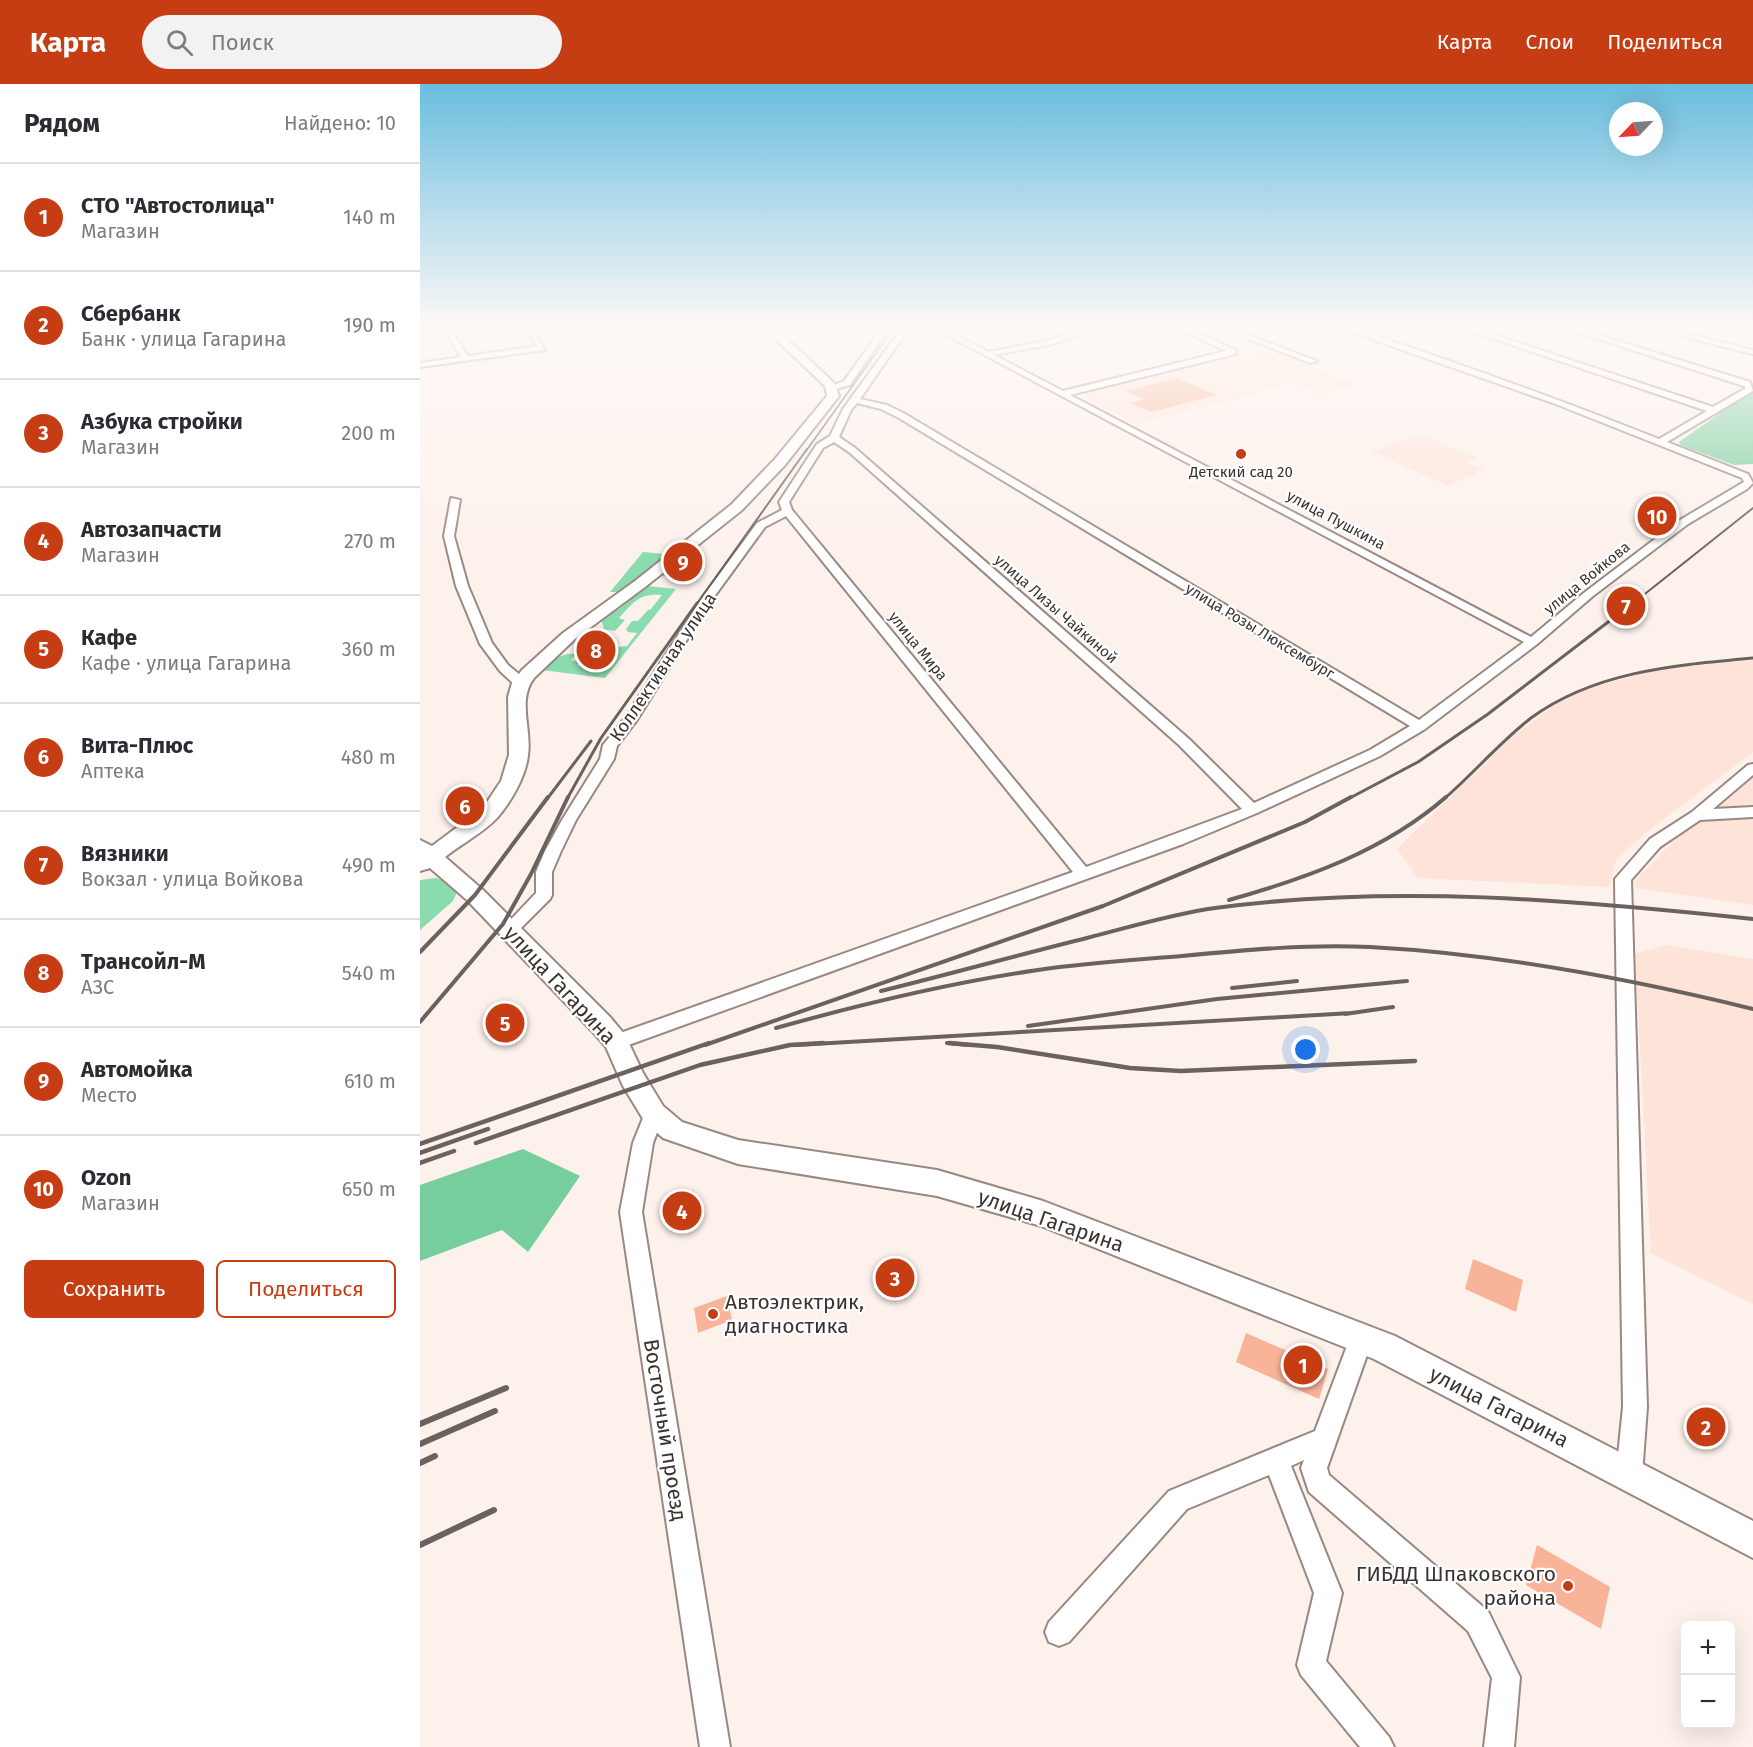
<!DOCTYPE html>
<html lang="ru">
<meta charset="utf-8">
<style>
:root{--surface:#fff;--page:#f2f2f3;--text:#2b2b33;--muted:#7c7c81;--line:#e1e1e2;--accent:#c63d14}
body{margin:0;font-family:"Fira Sans",sans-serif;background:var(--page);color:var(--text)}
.controls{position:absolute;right:18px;bottom:18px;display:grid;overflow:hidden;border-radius:9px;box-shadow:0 6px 24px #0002}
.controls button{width:54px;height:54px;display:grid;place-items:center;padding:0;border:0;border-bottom:2px solid var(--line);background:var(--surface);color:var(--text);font:30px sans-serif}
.compass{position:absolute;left:1189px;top:18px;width:54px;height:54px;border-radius:50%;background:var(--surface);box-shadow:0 6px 24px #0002;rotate:245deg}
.you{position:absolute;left:886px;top:966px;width:21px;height:21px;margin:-15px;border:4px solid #fff;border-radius:50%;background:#1a73e8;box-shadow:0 0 0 9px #1a73e833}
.badge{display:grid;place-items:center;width:39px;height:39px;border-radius:50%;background:var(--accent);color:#fff;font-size:20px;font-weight:700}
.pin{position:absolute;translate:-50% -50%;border:3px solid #fff;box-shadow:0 2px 6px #0006}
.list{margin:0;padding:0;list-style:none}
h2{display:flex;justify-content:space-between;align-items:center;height:78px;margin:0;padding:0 24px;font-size:26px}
h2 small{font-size:20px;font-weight:400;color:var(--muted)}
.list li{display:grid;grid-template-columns:39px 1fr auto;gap:18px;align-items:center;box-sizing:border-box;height:108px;padding:0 24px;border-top:2px solid var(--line)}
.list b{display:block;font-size:22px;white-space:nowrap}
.list p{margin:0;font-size:20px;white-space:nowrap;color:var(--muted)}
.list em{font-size:20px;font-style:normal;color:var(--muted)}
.actions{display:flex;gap:12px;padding:18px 24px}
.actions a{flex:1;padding:14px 0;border:2px solid var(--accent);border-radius:9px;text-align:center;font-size:21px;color:var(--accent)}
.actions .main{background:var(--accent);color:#fff}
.icon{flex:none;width:33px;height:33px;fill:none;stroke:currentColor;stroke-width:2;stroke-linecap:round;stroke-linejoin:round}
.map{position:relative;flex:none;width:1333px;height:1663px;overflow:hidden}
header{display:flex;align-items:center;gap:36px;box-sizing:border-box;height:84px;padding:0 30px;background:var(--accent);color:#fff}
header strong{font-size:28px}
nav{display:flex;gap:33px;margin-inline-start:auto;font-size:21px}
.search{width:420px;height:54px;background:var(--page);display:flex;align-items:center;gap:15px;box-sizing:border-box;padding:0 21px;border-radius:33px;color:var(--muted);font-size:22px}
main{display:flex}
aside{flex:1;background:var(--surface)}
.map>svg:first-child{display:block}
.built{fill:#fee3d8}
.green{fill:#8adcae}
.forest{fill:#76cd9d}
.building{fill:#f8b399}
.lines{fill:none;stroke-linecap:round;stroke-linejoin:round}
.street-casing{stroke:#998881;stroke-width:4}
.secondary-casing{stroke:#998881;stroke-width:4}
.street{fill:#fff;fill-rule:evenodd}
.secondary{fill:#fff;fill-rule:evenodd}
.rail-far5{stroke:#6a625f;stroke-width:1.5}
.rail-far4{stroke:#6a625f;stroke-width:2}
.rail-far3{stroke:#6a625f;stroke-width:3}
.rail-far2{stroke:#6a625f;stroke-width:4}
.rail-far1{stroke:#6a625f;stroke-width:4.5}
.rail{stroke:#6a625f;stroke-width:6}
.poi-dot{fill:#c63d14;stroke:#fff;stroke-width:2}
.labels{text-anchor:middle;stroke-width:4.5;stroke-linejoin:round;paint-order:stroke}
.far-poi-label{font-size:15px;fill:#3a3330;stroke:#fff}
.far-street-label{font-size:15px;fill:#3a3330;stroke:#fff}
.street-label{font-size:18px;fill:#3a3330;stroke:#fff}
.near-street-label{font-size:21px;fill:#3a3330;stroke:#fff}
.near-poi-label{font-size:21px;fill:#3a3330;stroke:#fff;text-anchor:start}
</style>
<header>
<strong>Карта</strong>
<div class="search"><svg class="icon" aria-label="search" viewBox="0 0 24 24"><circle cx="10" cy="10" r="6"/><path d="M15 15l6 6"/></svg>Поиск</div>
<nav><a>Карта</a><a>Слои</a><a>Поделиться</a></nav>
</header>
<main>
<aside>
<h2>Рядом<small>Найдено: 10</small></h2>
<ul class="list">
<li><span class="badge">1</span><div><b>СТО &quot;Автостолица&quot;</b><p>Магазин</p></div><em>140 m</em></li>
<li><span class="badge">2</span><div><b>Сбербанк</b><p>Банк · улица Гагарина</p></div><em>190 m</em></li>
<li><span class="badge">3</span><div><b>Азбука стройки</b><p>Магазин</p></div><em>200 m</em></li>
<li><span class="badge">4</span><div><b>Автозапчасти</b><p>Магазин</p></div><em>270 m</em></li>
<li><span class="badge">5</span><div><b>Кафе</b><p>Кафе · улица Гагарина</p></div><em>360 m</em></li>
<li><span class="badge">6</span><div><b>Вита-Плюс</b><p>Аптека</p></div><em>480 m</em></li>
<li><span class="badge">7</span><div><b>Вязники</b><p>Вокзал · улица Войкова</p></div><em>490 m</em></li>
<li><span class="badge">8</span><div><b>Трансойл-М</b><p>АЗС</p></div><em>540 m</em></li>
<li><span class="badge">9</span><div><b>Автомойка</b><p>Место</p></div><em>610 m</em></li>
<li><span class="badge">10</span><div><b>Ozon</b><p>Магазин</p></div><em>650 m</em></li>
</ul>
<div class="actions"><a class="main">Сохранить</a><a>Поделиться</a></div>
</aside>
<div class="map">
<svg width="1333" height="1663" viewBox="0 0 1333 1663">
<rect width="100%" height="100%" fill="#fdf1ec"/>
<!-- built -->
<path class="built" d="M 844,265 L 936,300 L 904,310 L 871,298 L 821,314 L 715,340 L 662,313 L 663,310 Z
M 1000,350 L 1057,374 L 1047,378 L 1064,386 L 1027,401 L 951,368 Z
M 1333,576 L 1333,668 L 1233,743 L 1196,775 L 1189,803 L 998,794 L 977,765 L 1094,651 L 1142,616 L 1170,604 L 1240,585 Z
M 1333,689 L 1333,821 L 1216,804 L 1215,797 L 1258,752 Z
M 1245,861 L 1333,875 L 1333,1220 L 1231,1169 L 1215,870 Z"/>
<!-- green -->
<path class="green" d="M 223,468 L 244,470 L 245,474 L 198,508 L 190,508 Z
M 227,502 L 256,505 L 185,594 L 122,586 C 133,577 141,568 156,570 L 151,576 L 160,578 L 157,581 L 174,584 L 191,564 L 207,562 L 217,549 L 208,548 L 206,545 L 212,537 L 218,537 L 228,526 L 231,525 L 242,511 C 219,509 214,518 199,534 L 205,536 L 195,547 L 184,545 L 181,535 L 199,525 Z
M 16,794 L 30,798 L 38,806 L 33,817 L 0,846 L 0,796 Z"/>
<!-- forest -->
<path class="forest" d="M 1333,306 L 1333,380 L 1314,381 L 1260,361 L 1259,358 Z
M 103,1065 L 160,1092 L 108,1168 L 82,1146 L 0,1177 L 0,1101 Z"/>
<!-- building -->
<path class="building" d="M 757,294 L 797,311 L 731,328 L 711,319 L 724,315 L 706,307 Z
M 272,468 L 276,472 L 254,493 L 242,492 Z
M 273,1106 L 280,1138 L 251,1148 L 245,1116 Z
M 1053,1175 L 1103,1196 L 1096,1228 L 1045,1205 Z
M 307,1212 L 312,1236 L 278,1249 L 274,1224 Z
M 826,1249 L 908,1285 L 899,1315 L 816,1278 Z
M 1117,1461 L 1190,1503 L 1181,1545 L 1106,1501 Z"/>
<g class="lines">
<!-- street casing -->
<g class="street-casing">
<path id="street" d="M 105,244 L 112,244 L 125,266 L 0,283 L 0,279 L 41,273 L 25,247 L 31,247 L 48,272 L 117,262 Z
M 462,244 L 469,244 L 430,301 L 409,307 L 409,303 L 424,297 Z
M 482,244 L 489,244 L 440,315 L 467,321 L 485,330 L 999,636 L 1104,558 L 514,244 L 523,244 L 568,268 L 627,257 L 670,244 L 684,244 L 629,261 L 574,271 L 643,307 L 806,267 L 758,244 L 768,244 L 816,266 L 816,270 L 650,311 L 1111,553 L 1165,508 L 1260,436 L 1324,398 L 1322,394 L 1133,319 L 920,244 L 932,244 C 1036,278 1138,315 1239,355 L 1287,327 L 1042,244 L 1054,244 L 1293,323 L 1326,304 L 1324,302 L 1144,244 L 1156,244 L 1330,298 L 1333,307 L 1247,358 L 1328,390 L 1333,399 L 1327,405 L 1268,440 L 1173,512 L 1116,561 L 1005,645 L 960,672 L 837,729 L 763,760 L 203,963 L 196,965 L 189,963 L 187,958 L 189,953 L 653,788 L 366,432 L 345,443 L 291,517 L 217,636 L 197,662 L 194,675 L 156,736 L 141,767 L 132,788 L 132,811 L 130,815 L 95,850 L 83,850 L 81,846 L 116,809 L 116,788 L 125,767 L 142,736 L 180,675 L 183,661 L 205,634 L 282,514 L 337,439 L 362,426 L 359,418 L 397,360 L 410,352 L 423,325 ZM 437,319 L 461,325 L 479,334 L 990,642 L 950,666 L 834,719 L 769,655 L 435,364 L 419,353 L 431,326 ZM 414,358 L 429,368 L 759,661 L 822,725 L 666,783 L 372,426 L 369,418 L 403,364 Z
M 799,244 L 810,244 L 897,277 L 890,279 Z
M 1230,244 L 1244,244 L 1333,266 L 1333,270 Z
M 1328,244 L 1333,244 L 1333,247 Z
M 31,414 L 40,416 L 34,452 L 48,502 L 72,559 L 88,581 L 106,596 L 107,599 L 106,602 L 96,602 L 80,587 L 60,560 L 36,502 L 24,452 Z
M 1333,680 L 1333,691 L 1293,725 L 1333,723 L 1333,733 L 1280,736 L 1240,763 L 1211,796 L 1227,1323 L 1222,1391 L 1218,1400 L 1209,1404 L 1200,1400 L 1196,1391 L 1203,1323 L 1195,795 L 1230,755 L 1272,728 L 1328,681 Z
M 234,1022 L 241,1024 L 244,1030 L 233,1059 L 222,1128 L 310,1663 L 280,1663 L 200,1128 L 213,1059 L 227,1024 Z
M 941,1243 L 949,1246 L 953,1254 L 907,1384 L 909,1391 L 1068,1527 L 1100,1593 L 1094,1663 L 1064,1663 L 1072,1594 L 1048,1547 L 889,1408 L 881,1384 L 884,1376 L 871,1382 L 922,1509 L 906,1577 L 969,1653 L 974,1663 L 940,1663 L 881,1591 L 877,1581 L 894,1509 L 849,1391 L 767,1425 L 649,1558 L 639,1562 L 629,1558 L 625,1548 L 629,1538 L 749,1407 L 895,1347 L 933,1246 Z"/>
</g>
<!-- secondary casing -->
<g class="secondary-casing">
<path id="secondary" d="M 344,244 L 355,244 L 414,299 L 419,312 L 365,381 L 322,426 L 225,503 L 155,555 L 114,594 C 97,616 112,646 108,671 C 106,692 91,718 77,734 C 63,749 41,760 25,773 L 63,806 L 190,933 L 205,951 L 223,989 L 243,1022 L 262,1038 L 318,1056 L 517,1086 L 623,1117 L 975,1252 L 1333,1437 L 1333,1474 L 954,1275 L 621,1142 L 517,1112 L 318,1080 L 243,1054 L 225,1038 L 203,1002 L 186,963 L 172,947 L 47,816 L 10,784 L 0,787 L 0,756 L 12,762 L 63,724 L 81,697 L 89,671 L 88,613 L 92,599 L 102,586 L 143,549 L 215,497 L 312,420 L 355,375 L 407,312 L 405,302 Z"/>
</g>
<!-- street -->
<use href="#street" class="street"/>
<!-- secondary -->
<use href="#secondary" class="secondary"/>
<!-- rail-far5 -->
<path class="rail-far5" d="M 386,367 L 474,244"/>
<!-- rail-far4 -->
<path class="rail-far4" d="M 276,521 L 387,365
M 1211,521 L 1333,424"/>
<!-- rail-far3 -->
<path class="rail-far3" d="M 127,715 L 171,657
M 147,715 L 181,654 L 277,519
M 928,715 L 998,678 L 1068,630 L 1213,519
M 1024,715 C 1054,689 1080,658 1111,634 C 1175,587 1257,581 1333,574"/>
<!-- rail-far2 -->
<path class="rail-far2" d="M 809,816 C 887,794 964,767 1026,713
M 0,868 L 55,811 L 128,713
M 812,904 L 877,897
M 461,907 C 530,890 598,871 667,854 C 710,843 752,830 795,824 C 974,800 1154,816 1333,835
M 925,930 L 973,923
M 0,938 L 83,840 L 111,790 L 148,713
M 608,942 L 797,915 L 987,897
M 356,944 C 442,920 529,899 618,886 C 666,879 714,876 762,872 C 824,866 888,860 950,863 C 1080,870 1207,894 1333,925
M 527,959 L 548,961
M 285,961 L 683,822 L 885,738 L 931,713
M 376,961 L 932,929"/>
<!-- rail-far1 -->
<path class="rail-far1" d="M 529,959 L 577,963 L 710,984 L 761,987 L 995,977
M 56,1059 L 280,981 L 370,961 L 403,959
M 0,1060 L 289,959
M 0,1069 L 68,1045
M 0,1079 L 34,1067"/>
<!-- rail -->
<path class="rail" d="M 0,1340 L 86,1304
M 0,1360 L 75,1327
M 0,1379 L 15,1372
M 0,1461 L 74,1426"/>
</g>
<!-- sky -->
<linearGradient id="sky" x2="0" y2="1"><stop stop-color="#6abedf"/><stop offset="0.51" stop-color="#fef9f6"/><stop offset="1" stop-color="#fef9f6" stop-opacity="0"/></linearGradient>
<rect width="1333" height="477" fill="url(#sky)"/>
<!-- markers -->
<g class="poi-dot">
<circle cx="821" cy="370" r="6"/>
<circle cx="293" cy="1230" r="6"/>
<circle cx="1148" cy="1502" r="6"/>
</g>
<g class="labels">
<!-- far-poi labels -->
<g class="far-poi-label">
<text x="821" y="393">Детский сад 20</text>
</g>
<!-- far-street labels -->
<g class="far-street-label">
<text transform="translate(916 436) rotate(28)" y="5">улица Пушкина</text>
<text transform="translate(1167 494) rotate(-39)" y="5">улица Войкова</text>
<text transform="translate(636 525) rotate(41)" y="5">улица Лизы Чайкиной</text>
<text transform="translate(840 547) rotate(31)" y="5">улица Розы Люксембург</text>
<text transform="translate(498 562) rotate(51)" y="5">улица Мира</text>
</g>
<!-- street labels -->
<g class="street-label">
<text transform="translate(243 583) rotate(-56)" y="6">Коллективная улица</text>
</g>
<!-- near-street labels -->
<g class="near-street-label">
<text transform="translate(140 901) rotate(47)" y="7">улица Гагарина</text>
<text transform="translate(631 1137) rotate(19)" y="7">улица Гагарина</text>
<text transform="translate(1079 1323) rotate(27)" y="7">улица Гагарина</text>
<text transform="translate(245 1346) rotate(81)" y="7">Восточный проезд</text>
</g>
<!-- near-poi labels -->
<g class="near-poi-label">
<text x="305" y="1225">Автоэлектрик,<tspan x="305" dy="24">диагностика</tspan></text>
<text x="1136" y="1497" text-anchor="end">ГИБДД Шпаковского<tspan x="1136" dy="24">района</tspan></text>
</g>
</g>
</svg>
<div class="controls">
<button>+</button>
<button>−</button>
</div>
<svg class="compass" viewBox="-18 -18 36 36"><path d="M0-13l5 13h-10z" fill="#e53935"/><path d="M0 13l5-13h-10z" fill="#7c7c81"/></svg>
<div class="you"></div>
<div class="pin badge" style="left:883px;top:1281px">1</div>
<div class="pin badge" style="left:1286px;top:1343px">2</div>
<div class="pin badge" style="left:475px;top:1194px">3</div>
<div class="pin badge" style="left:262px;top:1127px">4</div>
<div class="pin badge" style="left:85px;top:939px">5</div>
<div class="pin badge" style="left:45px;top:722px">6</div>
<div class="pin badge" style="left:1206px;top:522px">7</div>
<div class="pin badge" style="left:176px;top:566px">8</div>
<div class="pin badge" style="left:263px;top:478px">9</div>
<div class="pin badge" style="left:1237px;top:432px">10</div>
</div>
</main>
